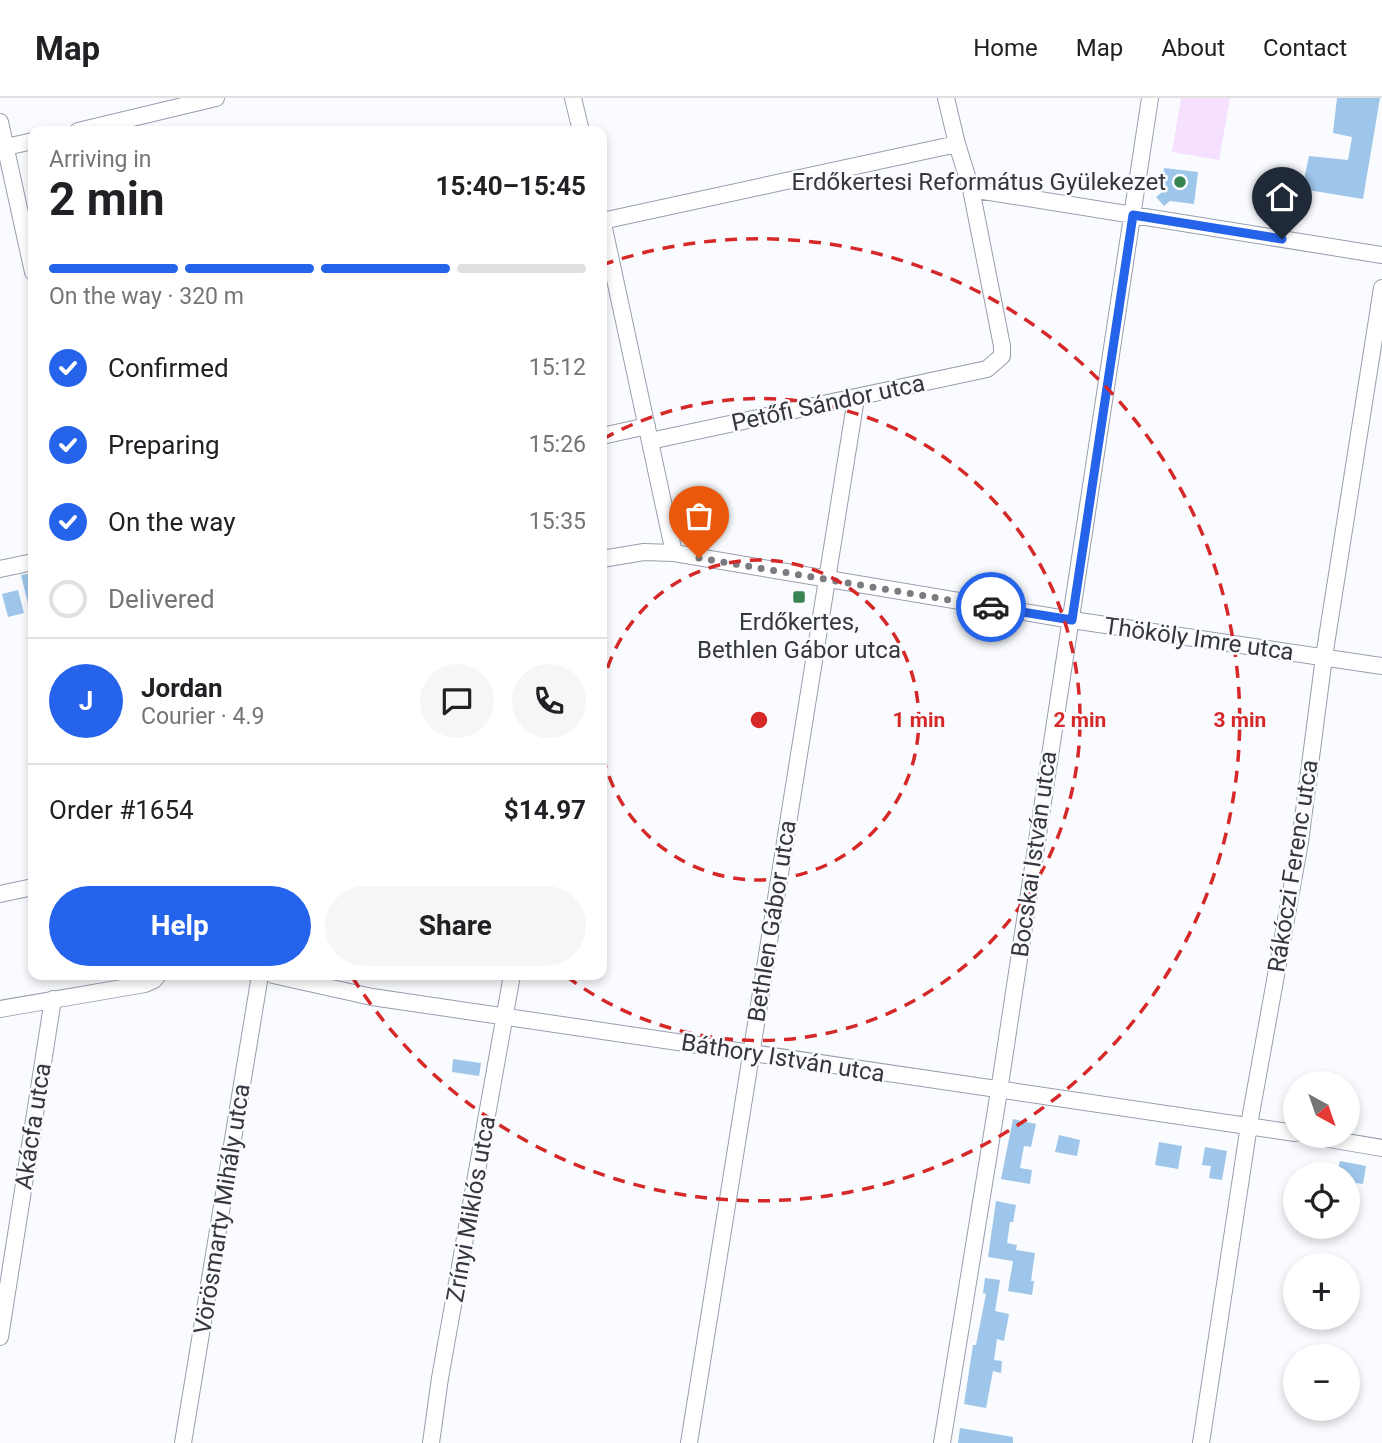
<!DOCTYPE html>
<meta charset="utf-8">
<style>
:root{--surface:#fff;--page:#f6f6f6;--text:#202124;--muted:#757577;--line:#e0e0e0;--accent:#2563eb}
body{margin:0;font-family:Roboto,sans-serif;background:var(--page);color:var(--text);height:100vh;display:flex;flex-direction:column;font-size:26px;white-space:nowrap}
*{box-sizing:border-box;margin:0}
p{font-size:23px;color:var(--muted)}
.icon{flex:none;width:38px;height:38px;fill:none;stroke:currentColor;stroke-width:2;stroke-linecap:round;stroke-linejoin:round}
.map{position:relative;flex:1;overflow:hidden}
.side{position:absolute;left:28px;top:28px;width:579px;height:854px;display:flex;flex-direction:column;background:var(--surface);border-radius:14px;box-shadow:0 4px 10px #0003}
.side>*{flex:none}
.needle{width:46px;rotate:140deg}
.buttons{position:absolute;left:1283px;top:973px;display:grid;gap:14px}
.buttons a{display:grid;place-items:center;width:77px;height:77px;border-radius:50%;background:var(--surface);box-shadow:0 4px 10px #0003;font-size:35px}
.pin{position:absolute;display:grid;place-items:center;width:60px;height:60px;color:#fff;margin:-72px -30px;border-radius:50% 50% 50% 0;rotate:-45deg;box-shadow:0 0 7px #0007}
.pin .icon{rotate:45deg}
.courier{position:absolute;display:grid;place-items:center;width:70px;height:70px;margin:-35px;border:5px solid #2563eb;border-radius:50%;background:#fff;color:#222;box-shadow:0 2px 9px #0007}
.head em{font-style:normal;font-weight:700}
.head div{display:flex;flex-direction:column-reverse}
.head{display:flex;align-items:center;justify-content:space-between;height:119px;padding:0 21px}
h1{font-size:46px;font-weight:700;line-height:52px}
.bar{display:grid;grid-template-columns:repeat(4,1fr);gap:10px 7px;align-content:center;height:84px;padding:0 21px}
.bar i{height:9px;border-radius:5px;background:var(--line)}
.bar .selected{background:var(--accent)}
.bar p{grid-column:span 4}
.line{display:flex;align-items:center;gap:18px;padding:0 21px;border-top:2px solid var(--line)}
.line div{flex:1}
.round{display:grid;place-items:center;flex:none;width:74px;height:74px;border-radius:37px;background:var(--page)}
ol{padding:0 21px;list-style:none}
li{display:flex;align-items:center;gap:21px;height:77px}
li p{margin-inline-start:auto}
li .icon{padding:7px;border-radius:50%;background:var(--accent);color:#fff;stroke-width:4}
li:last-child{color:var(--muted)}
li i{width:38px;height:38px;border:4px solid var(--line);border-radius:50%}
.primary-button{display:flex;gap:14px;margin-top:auto;padding:14px 21px}
.primary-button a{flex:1;height:80px;border-radius:42px;background:var(--accent);color:#fff;font-size:28px;font-weight:700;line-height:80px;text-align:center}
.primary-button a+a{background:var(--page);color:var(--text)}
header{display:flex;align-items:center;gap:42px;box-sizing:border-box;height:98px;padding:0 35px;background:var(--surface);border-bottom:2px solid var(--line)}
header strong{font-size:33px}
nav{display:flex;gap:38px;margin-inline-start:auto;font-size:24px}
.map>svg:first-child{display:block}
.green{fill:#f5e0ff}
.building{fill:#9ec6ea}
.lines{fill:none;stroke-linecap:round;stroke-linejoin:round}
.minor-casing{stroke:#989ead;stroke-width:18}
.minor{stroke:#fff;stroke-width:16}
.done{stroke:#7a7c81;stroke-width:7;stroke-dasharray:0 12.6}
.route{stroke:#2563eb;stroke-width:9}
.ring{fill:none;stroke:#d62828;stroke-width:3.5;stroke-dasharray:12 9}
.poi-dot{fill:#378351;stroke:#f9fbfe;stroke-width:2.5}
.labels{text-anchor:middle;stroke-width:5;stroke-linejoin:round;paint-order:stroke}
.poi-label{font-size:24px;fill:#35373d;stroke:#f9fbfe;text-anchor:end}
.street-label{font-size:24px;fill:#35373d;stroke:#f9fbfe}
.centre{fill:#d62828;stroke:#f9fbfe;stroke-width:3.5}
.ring-label{font-size:21px;text-anchor:middle;font-weight:bold;fill:#d62828;stroke:#f9fbfe;stroke-width:5;stroke-linejoin:round;paint-order:stroke}
</style>
<header>
<strong>Map</strong>
<nav><a>Home</a><a>Map</a><a>About</a><a>Contact</a></nav>
</header>
<div class="map">
<svg width="1382" height="1345" viewBox="0 0 1382 1345">
<rect width="100%" height="100%" fill="#f9fbfe"/>
<path class="green" d="M1181,0H1230L1219,62L1172,54Z"/>
<path class="building" d="M1337,0H1380L1363,101L1302,91L1309,58L1348,62L1352,39L1333,35Z
M1164,70L1198,74L1194,106L1170,103L1164,108L1156,99L1162,94Z
M33,475V509L29,510L21,477Z
M18,492L24,515L8,519L2,496Z
M453,961L481,965L479,978L452,974Z
M1013,1021L1036,1026L1031,1049L1024,1048L1020,1070L1032,1072L1030,1086L1001,1081Z
M1059,1037L1080,1042L1077,1058L1055,1054Z
M1159,1044L1182,1048L1178,1071L1155,1067Z
M1205,1049L1227,1053L1222,1082L1209,1080L1211,1068L1202,1067Z
M1340,1063L1366,1068L1363,1086L1348,1084V1076H1337Z
M996,1103L1016,1107L1013,1124H1010L1007,1145L1017,1147L1016,1152L1035,1155L1031,1183H1034L1032,1197L1008,1193L1013,1163L988,1159Z
M985,1180L1000,1182L995,1213L1009,1216L1004,1243L997,1241L994,1262L1002,1263L1001,1275L993,1273L986,1310L964,1306L973,1247H976L986,1196L983,1195Z
M960,1330L1013,1339V1345H958Z"/>
<g class="lines">
<defs>
<path id="minor" d="M573,0L581,33
M0,24L33,174
M78,33L216,0
M6,49L33,43
M971,91L1382,157
M602,121L674,455
M602,123L957,46
M602,338L647,328
M650,343L987,271L1002,258V248L971,91L957,46L946,0
M602,461L644,454L674,455L1072,522L1382,568
M0,471L33,464
M0,796L33,789
M273,877L372,899L1295,1035
M0,911L145,886L154,882L158,877
M1311,1038L1382,1050
M0,1239L53,901
M183,1345L260,877
M431,1345L440,1280L512,877
M689,1345L856,300
M942,1345L999,993L1150,0
M1201,1345L1249,1027L1300,744L1324,559L1382,190"/>
</defs>
<use href="#minor" class="minor-casing"/>
<use href="#minor" class="minor"/>
</g>
<g class="lines">
<path class="done" d="M699,460L991,509"/>
<path class="route" d="M991,509L1072,522L1133,117L1282,141"/>
</g>
<g class="ring">
<path d="M602 590A160 160 0 1 1 602 654"/>
<path d="M603 341A321 321 0 1 1 566 878"/>
<path d="M602 167A481 481 0 1 1 351 877"/>
</g>
<g class="poi-dot">
<circle cx="1180" cy="84" r="7"/>
<rect x="792" y="492" width="14" height="14" rx="3.5"/>
</g>
<g class="labels">
<g class="poi-label">
<text x="1166" y="92">Erdőkertesi Református Gyülekezet</text>
<text x="799" y="532" text-anchor="middle">Erdőkertes,<tspan x="799" dy="28">Bethlen Gábor utca</tspan></text>
</g>
<g class="street-label">
<text transform="translate(828 305) rotate(-12)" y="8">Petőfi Sándor utca</text>
<text transform="translate(1199 541) rotate(8)" y="8">Thököly Imre utca</text>
<text transform="translate(1034 756) rotate(-82)" y="8">Bocskai István utca</text>
<text transform="translate(1293 768) rotate(-81)" y="8">Rákóczi Ferenc utca</text>
<text transform="translate(772 823) rotate(-81)" y="8">Bethlen Gábor utca</text>
<text transform="translate(783 960) rotate(9)" y="8">Báthory István utca</text>
<text transform="translate(33 1028) rotate(-81)" y="8">Akácfa utca</text>
<text transform="translate(222 1111) rotate(-81)" y="8">Vörösmarty Mihály utca</text>
<text transform="translate(471 1111) rotate(-80)" y="8">Zrínyi Miklós utca</text>
</g>
</g>
<circle cx="759" cy="622" r="10" class="centre"/>
<g class="ring-label">
<text x="919" y="629">1 min</text>
<text x="1080" y="629">2 min</text>
<text x="1240" y="629">3 min</text>
</g>
</svg>
<div class="buttons">
<a><svg class="needle" viewBox="-14 -14 28 28"><path d="M0-13l5 13h-10z" fill="#e53935"/><path d="M0 13l5-13h-10z" fill="#757577"/></svg></a>
<a><svg class="icon" aria-label="locate" viewBox="0 0 24 24"><circle cx="12" cy="12" r="6"/><path d="M12 2v4M12 18v4M2 12h4M18 12h4"/></svg></a>
<a>+</a>
<a>−</a>
</div>
<div class="pin" style="left:699px;top:460px;background:#ea580c"><svg class="icon" aria-label="bag" viewBox="0 0 24 24"><path d="M5 8h14l-1 12H6zM9 8a3 3 0 0 1 6 0"/></svg></div>
<div class="pin" style="left:1282px;top:141px;background:#1f2937"><svg class="icon" aria-label="home" viewBox="0 0 24 24"><path d="M3 11l9-7 9 7M6 9v11h12V9"/></svg></div>
<div class="courier" style="left:991px;top:509px"><svg class="icon" aria-label="car" viewBox="0 0 24 24"><path d="M5 17H2v-5l4-1 3-4h7l3 4 3 1v5h-3M9 17h6M6 11h13"/><circle cx="7" cy="17" r="2"/><circle cx="17" cy="17" r="2"/></svg></div>
<section class="side">
<div class="head"><div><h1>2 min</h1><p>Arriving in</p></div><em>15:40–15:45</em></div>
<div class="bar"><i class="selected"></i><i class="selected"></i><i class="selected"></i><i></i><p>On the way · 320 m</p></div>
<ol>
<li><svg class="icon" aria-label="check" viewBox="0 0 24 24"><path d="M5 12l5 5 9-10"/></svg>Confirmed<p>15:12</p></li>
<li><svg class="icon" aria-label="check" viewBox="0 0 24 24"><path d="M5 12l5 5 9-10"/></svg>Preparing<p>15:26</p></li>
<li><svg class="icon" aria-label="check" viewBox="0 0 24 24"><path d="M5 12l5 5 9-10"/></svg>On the way<p>15:35</p></li>
<li><i></i>Delivered</li>
</ol>
<div class="line" style="height:126px"><b class="round" style="background:var(--accent);color:#fff">J</b><div><b>Jordan</b><p>Courier · 4.9</p></div><a class="round"><svg class="icon" aria-label="chat" viewBox="0 0 24 24"><path d="M4 5h16v11H9l-5 4z"/></svg></a><a class="round"><svg class="icon" aria-label="phone" viewBox="0 0 24 24"><path d="M5 4h4l2 5-3 2q2 4 5 5l2-3 5 2v4C11 20 4 13 5 4z"/></svg></a></div>
<div class="line" style="height:91px"><div>Order #1654</div><b>$14.97</b></div>
<div class="primary-button"><a>Help</a><a>Share</a></div>
</section>
</div>
